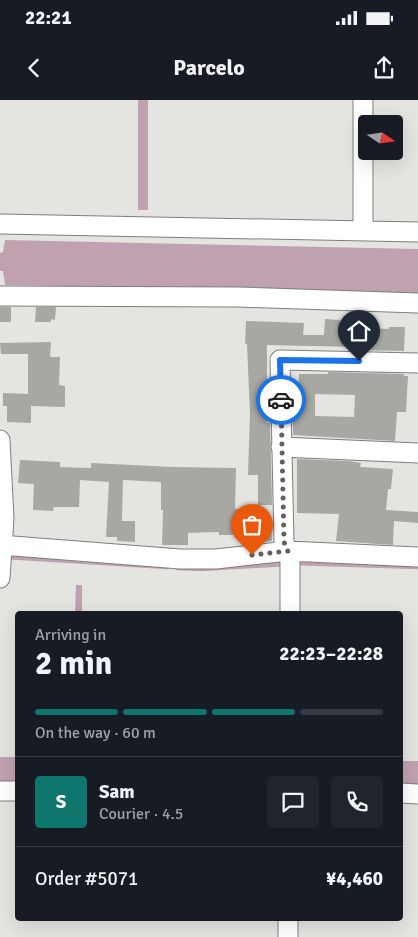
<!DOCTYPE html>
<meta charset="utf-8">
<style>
:root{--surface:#171b24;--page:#20242c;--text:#f1f3f6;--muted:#9ea1a6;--line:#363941;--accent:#0f766e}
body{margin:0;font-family:Signika,sans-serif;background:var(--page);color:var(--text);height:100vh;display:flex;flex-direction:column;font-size:19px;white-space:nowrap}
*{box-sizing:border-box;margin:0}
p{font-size:16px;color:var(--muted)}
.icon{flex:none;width:28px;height:28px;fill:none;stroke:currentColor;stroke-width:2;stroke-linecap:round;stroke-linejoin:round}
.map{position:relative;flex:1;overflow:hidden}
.drawer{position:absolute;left:15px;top:511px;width:388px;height:310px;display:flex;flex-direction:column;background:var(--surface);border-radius:5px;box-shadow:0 5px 20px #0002}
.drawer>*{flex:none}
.needle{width:32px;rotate:103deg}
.buttons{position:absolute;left:358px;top:15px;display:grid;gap:10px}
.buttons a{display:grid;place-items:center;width:45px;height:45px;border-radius:5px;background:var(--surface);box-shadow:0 5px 20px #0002;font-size:25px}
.pin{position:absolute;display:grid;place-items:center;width:42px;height:42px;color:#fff;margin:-51px -21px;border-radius:50% 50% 50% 0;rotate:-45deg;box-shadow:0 0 5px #0007}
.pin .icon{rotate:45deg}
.courier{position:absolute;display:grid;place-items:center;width:50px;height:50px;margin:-25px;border:4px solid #1a73e8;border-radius:50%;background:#fff;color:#222;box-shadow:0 1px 6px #0007}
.headline em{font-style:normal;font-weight:800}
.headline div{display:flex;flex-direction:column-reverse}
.headline{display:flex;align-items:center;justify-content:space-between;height:85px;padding:0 20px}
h1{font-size:32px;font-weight:800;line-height:38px}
.bar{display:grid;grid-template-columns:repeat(4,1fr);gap:8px 5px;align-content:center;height:60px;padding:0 20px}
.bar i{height:6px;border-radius:4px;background:var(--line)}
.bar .current{background:var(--accent)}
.bar p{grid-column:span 4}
.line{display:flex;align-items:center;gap:12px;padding:0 20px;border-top:1px solid var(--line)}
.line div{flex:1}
.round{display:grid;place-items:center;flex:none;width:52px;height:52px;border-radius:5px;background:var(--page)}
.status{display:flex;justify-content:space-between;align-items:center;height:35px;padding:0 25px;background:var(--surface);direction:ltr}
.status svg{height:14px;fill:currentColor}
header{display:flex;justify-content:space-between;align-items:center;height:65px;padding:0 20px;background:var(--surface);font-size:22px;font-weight:800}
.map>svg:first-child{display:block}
.water{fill:#c0a1af}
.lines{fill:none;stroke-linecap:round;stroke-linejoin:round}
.stream{stroke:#c0a1af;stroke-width:4.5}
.building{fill:#a7a8a4;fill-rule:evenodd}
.minor-casing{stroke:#7e7f7b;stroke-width:21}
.minor{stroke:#fff;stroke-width:19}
.done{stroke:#61625f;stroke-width:5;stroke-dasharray:0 9}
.route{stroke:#1a73e8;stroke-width:6}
</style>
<div class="status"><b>22:21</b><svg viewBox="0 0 49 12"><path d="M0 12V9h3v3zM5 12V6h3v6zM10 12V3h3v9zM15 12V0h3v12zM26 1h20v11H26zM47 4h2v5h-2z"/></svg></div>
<header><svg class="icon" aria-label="back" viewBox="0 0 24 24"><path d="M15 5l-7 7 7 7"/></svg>Parcelo<svg class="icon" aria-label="share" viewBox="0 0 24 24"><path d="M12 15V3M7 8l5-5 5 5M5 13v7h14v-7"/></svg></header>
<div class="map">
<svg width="418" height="837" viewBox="0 0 418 837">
<rect width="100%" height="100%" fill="#e4e5e1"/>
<path class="water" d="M138,0H148V110H138Z
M5,140L418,149V193L5,185L3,171H0V153L3,152Z
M76,485H82V514H75Z
M0,657H17V681H0Z
M400,661H418V684H400Z"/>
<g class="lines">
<path class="stream" d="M5,457L167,467
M294,463L418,467
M177,468L200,469L287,464"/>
</g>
<path class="building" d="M0,207H11V222H0Z
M36,207H56L55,220L51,219V222H35Z
M325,219L340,220V227L389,229V227H405L404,251L357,250V247L267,245V323H270L272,405H258V375H248L250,314L247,244H245L246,221L304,223L303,235H324Z
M51,242L50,257H60L59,285L65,286V307L31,306V323L7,322V306H3V293L28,294V254H1L0,243Z
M328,272L404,274V276H408L406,312H397L395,341L293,335V306H298L299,274H328ZM315,294L355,295L354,317L315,316Z
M297,359L348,361L361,363L360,367L393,369L391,389H388L386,410L418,412V423L394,421L393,445L336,441L339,414L297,413Z
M20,360L60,362V367L91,368V363L173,367L236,368L235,409H266L267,427H271L272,441L248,444L247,435H219V432L188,433V445H162L163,410H161V382L123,380L122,421H135V442L117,441V437H106L109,382L80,380L79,407H54L53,411L33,410L34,384L18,383Z"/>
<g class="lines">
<defs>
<path id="minor" d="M0,124L418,132
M363,131V0
M0,196L237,197L418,203
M0,340L4,418L0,478
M281,347L418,353
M0,445L180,459H216L288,451L418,457
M290,514V458L284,442L280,260L418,263
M0,691H18
M400,693L418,694
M288,837V819"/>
</defs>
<use href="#minor" class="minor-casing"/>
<use href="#minor" class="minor"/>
</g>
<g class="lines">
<path class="done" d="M252,455L288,451L284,442L281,300"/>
<path class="route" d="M281,300L280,260L359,261"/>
</g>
</svg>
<div class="buttons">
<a><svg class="needle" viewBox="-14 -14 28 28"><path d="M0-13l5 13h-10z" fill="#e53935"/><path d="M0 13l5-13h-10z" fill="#9ea1a6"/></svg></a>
</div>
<div class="pin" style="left:252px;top:455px;background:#ea580c"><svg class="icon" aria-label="bag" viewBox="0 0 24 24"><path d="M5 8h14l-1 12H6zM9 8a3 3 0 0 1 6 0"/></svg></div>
<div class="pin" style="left:359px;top:261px;background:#1f2937"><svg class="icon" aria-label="home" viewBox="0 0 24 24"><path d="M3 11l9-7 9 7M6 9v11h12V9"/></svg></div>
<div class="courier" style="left:281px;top:300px"><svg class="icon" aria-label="car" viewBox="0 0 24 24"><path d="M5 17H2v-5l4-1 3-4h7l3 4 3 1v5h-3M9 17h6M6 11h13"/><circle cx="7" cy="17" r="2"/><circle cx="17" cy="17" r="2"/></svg></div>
<section class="drawer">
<div class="headline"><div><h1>2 min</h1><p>Arriving in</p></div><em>22:23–22:28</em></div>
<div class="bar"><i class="current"></i><i class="current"></i><i class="current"></i><i></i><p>On the way · 60 m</p></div>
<div class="line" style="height:90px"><b class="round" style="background:var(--accent);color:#fff">S</b><div><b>Sam</b><p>Courier · 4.5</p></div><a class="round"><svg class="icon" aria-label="chat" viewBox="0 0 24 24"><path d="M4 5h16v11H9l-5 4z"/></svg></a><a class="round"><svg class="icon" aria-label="phone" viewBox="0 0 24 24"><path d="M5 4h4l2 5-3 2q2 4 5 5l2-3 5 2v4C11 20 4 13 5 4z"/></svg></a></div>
<div class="line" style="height:65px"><div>Order #5071</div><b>¥4,460</b></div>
</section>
</div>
